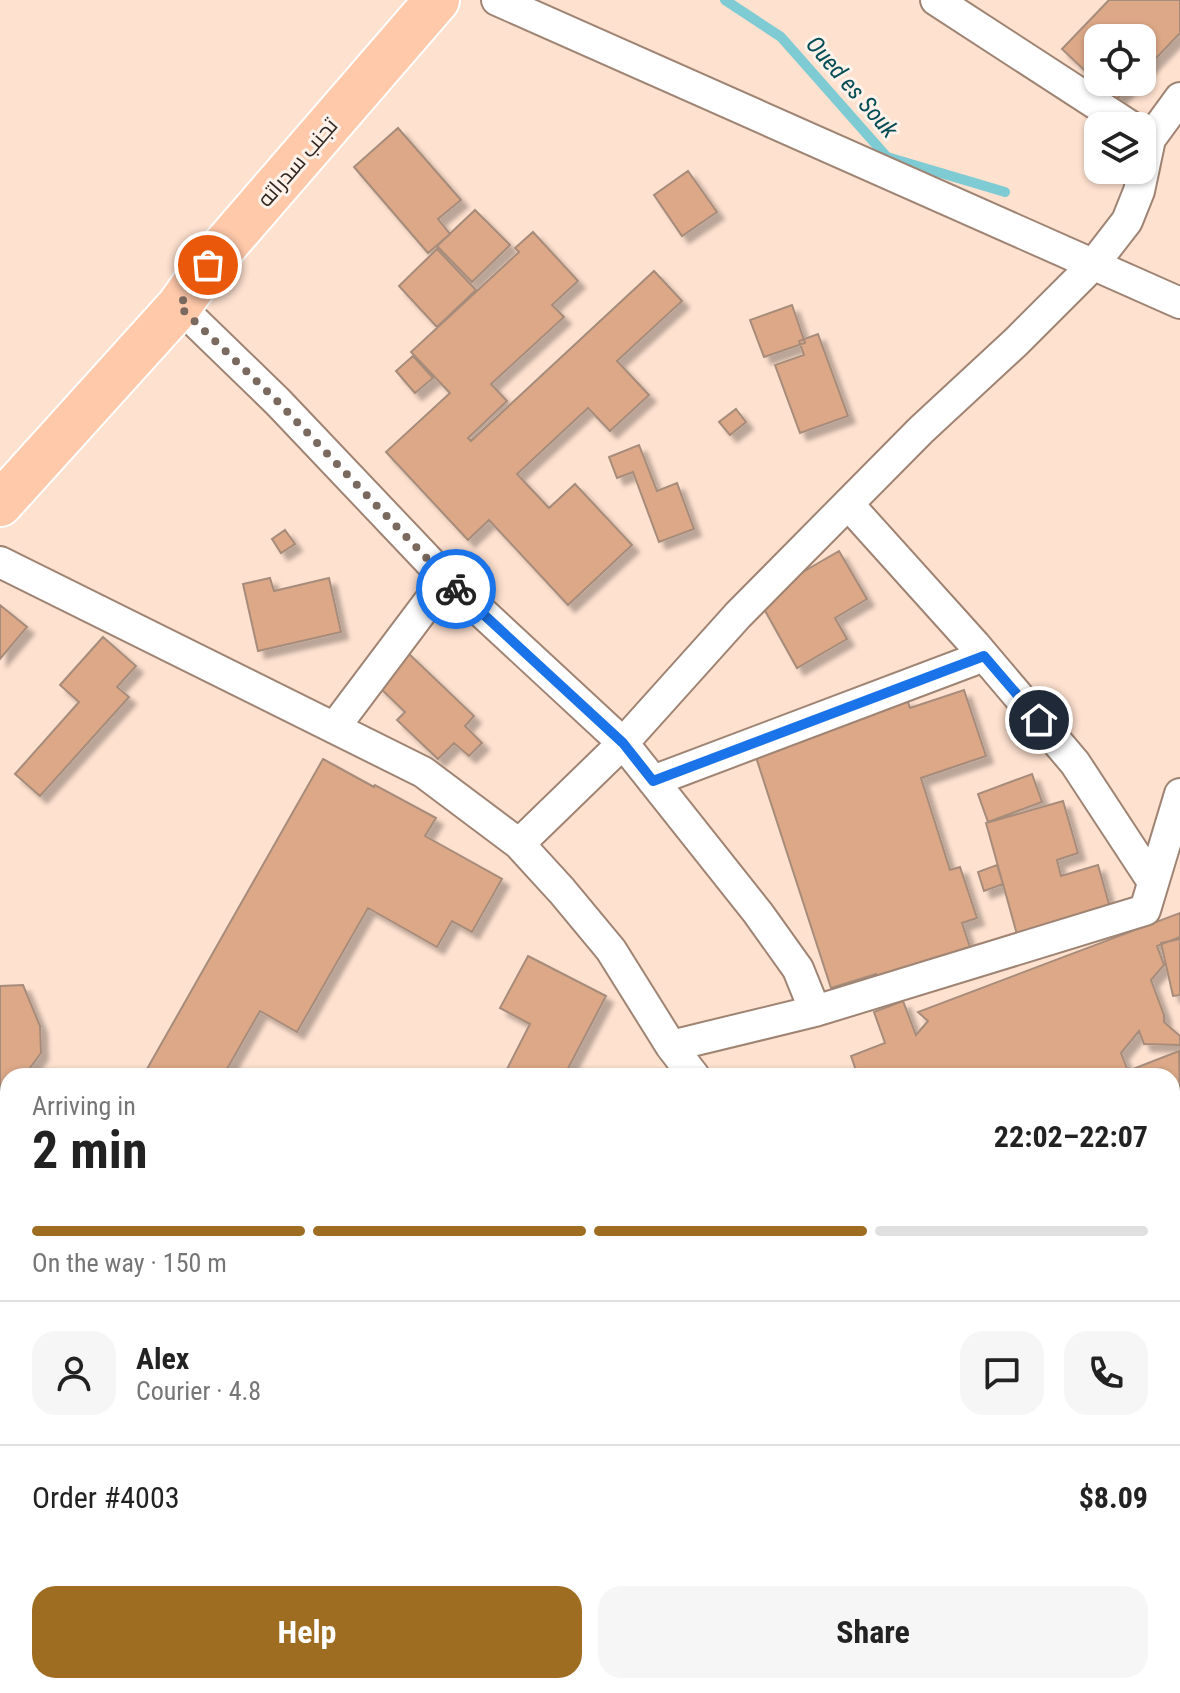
<!DOCTYPE html>
<meta charset="utf-8">
<style>
:root{--surface:#fff;--page:#f6f6f6;--text:#222;--muted:#767676;--line:#e0e0e0;--accent:#9e6d21}
body{margin:0;font-family:"Roboto Condensed",Cairo,sans-serif;background:var(--page);color:var(--text);height:100vh;display:flex;flex-direction:column;font-size:30px;white-space:nowrap}
*{box-sizing:border-box;margin:0}
p{font-size:26px;color:var(--muted)}
.icon{flex:none;width:44px;height:44px;fill:none;stroke:currentColor;stroke-width:2;stroke-linecap:round;stroke-linejoin:round}
.map{position:relative;flex:1;overflow:hidden}
.details{position:absolute;left:0px;top:1068px;width:1180px;height:626px;display:flex;flex-direction:column;background:var(--surface);border-radius:24px 24px 0 0;box-shadow:0 2px 6px #0004}
.details>*{flex:none}
.tools{position:absolute;left:1084px;top:24px;display:grid;gap:16px}
.tools a{display:grid;place-items:center;width:72px;height:72px;border-radius:16px;background:var(--surface);box-shadow:0 2px 6px #0004;font-size:40px}
.pin{position:absolute;display:grid;place-items:center;width:68px;height:68px;color:#fff;margin:-34px;border:4px solid #fff;border-radius:50%;box-shadow:0 2px 8px #0007}
.courier{position:absolute;display:grid;place-items:center;width:80px;height:80px;margin:-40px;border:6px solid #1a73e8;border-radius:50%;background:#fff;color:#222;box-shadow:0 2px 10px #0007}
.headline em{font-style:normal;font-weight:700}
.headline div{display:flex;flex-direction:column-reverse}
.headline{display:flex;align-items:center;justify-content:space-between;height:136px;padding:0 32px}
h1{font-size:52px;font-weight:700;line-height:60px}
.bar{display:grid;grid-template-columns:repeat(4,1fr);gap:12px 8px;align-content:center;height:96px;padding:0 32px}
.bar i{height:10px;border-radius:6px;background:var(--line)}
.bar .on{background:var(--accent)}
.bar p{grid-column:span 4}
.line{display:flex;align-items:center;gap:20px;padding:0 32px;border-top:2px solid var(--line)}
.line div{flex:1}
.round{display:grid;place-items:center;flex:none;width:84px;height:84px;border-radius:24px;background:var(--page)}
.primary-button{display:flex;gap:16px;margin-top:auto;padding:16px 32px}
.primary-button a{flex:1;height:92px;border-radius:24px;background:var(--accent);color:#fff;font-size:32px;font-weight:700;line-height:92px;text-align:center}
.primary-button a+a{background:var(--page);color:var(--text)}
.map>svg:first-child{display:block}
.built{fill:#f7d4be}
.lines{fill:none;stroke-linecap:round;stroke-linejoin:round}
.stream{stroke:#7fcbd3;stroke-width:10}
.building{fill:#dca887;stroke:#a78c7b;stroke-width:2;filter:url(#shadow)}
.street-casing{stroke:#9f8474;stroke-width:34}
.highway-casing{stroke:#fff;stroke-width:48}
.street{stroke:#fff;stroke-width:30}
.highway{stroke:#ffc9aa;stroke-width:44}
.done{stroke:#7a695e;stroke-width:8;stroke-dasharray:0 14.4}
.route{stroke:#1a73e8;stroke-width:10}
.labels{text-anchor:middle;stroke-width:6;stroke-linejoin:round;paint-order:stroke}
.street-label{font-size:22px;fill:#332821;stroke:#fef2eb}
.water-label{font-size:24px;font-style:italic;fill:#044c53;stroke:#fef2eb}
</style>
<div class="map">
<svg width="1180" height="1693" viewBox="0 0 1180 1693">
<defs>
<filter id="shadow"><feDropShadow dx="7" dy="7" stdDeviation="2" flood-color="#0004"/></filter>
</defs>
<rect width="100%" height="100%" fill="#fee1cf"/>
<path class="built" d="M1180,1223V1679L1172,1675V1248Z"/>
<g class="lines">
<path class="stream" d="M725,0L781,37L887,157L1005,192"/>
</g>
<path class="building" d="M1109,0H1180V33L1142,73V38H1098V82H1133L1116,100L1062,49Z
M398,128L461,200L438,219L450,234L428,253L354,167Z
M688,171L717,212L682,236L654,195Z
M475,210L510,245L472,282L437,246Z
M533,232L578,281L552,305L564,317L491,384L507,401L468,438L471,441L654,271L682,301L617,361L649,395L610,431L588,408L517,474L549,508L575,484L632,545L568,605L489,520L468,540L386,452L450,393L411,352L519,252L515,248Z
M437,249L476,290L437,327L399,286Z
M792,305L805,343L764,357L750,320Z
M818,334L848,416L800,433L775,365L804,355L799,341Z
M413,356L433,378L415,393L396,371Z
M736,409L746,422L730,435L719,422Z
M639,445L657,491L677,483L694,529L659,542L633,472L617,478L609,457Z
M285,530L295,544L281,553L272,539Z
M839,551L867,599L835,618L847,639L797,668L758,598Z
M270,578L274,591L329,578L341,632L258,651L243,584Z
M0,605L27,627L0,659Z
M103,637L136,666L117,687L129,697L40,796L15,774L79,702L60,685Z
M408,653L474,716L465,726L482,743L469,756L454,743L438,759L397,720L405,712L377,685Z
M964,690L986,756L921,778L950,870L960,867L977,918L962,923L970,947L877,977L876,974L831,988L753,748L907,699L910,708Z
M323,759L374,787L375,785L436,818L425,836L502,879L472,932L452,921L437,947L368,908L297,1032L260,1011L223,1076H143Z
M1032,774L1042,802L988,822L978,794Z
M1063,801L1078,853L1057,860L1061,876L1098,865L1111,911L1018,938L986,823Z
M997,865L1003,884L984,891L978,872Z
M1180,913V937L1157,946L1164,965L1151,980L1164,1015V1022L1180,1036V1045L1144,1044L1139,1031L1121,1053L1128,1071L1179,1051L1180,1102L1172,1111V1076H858L851,1056L885,1043L874,1012L903,1001L916,1035L928,1021L918,1012Z
M1180,939V995L1173,996L1161,943Z
M528,956L606,996L564,1076H516L506,1071L530,1024L500,1008Z
M23,985L40,1026L41,1053L24,1076H8V1099L0,1110V986Z
M1172,1214L1180,1216V1328L1172,1326Z
M8,1334V1476L6,1479L8,1480V1548L0,1543V1346Z
M1172,1348L1180,1350V1361L1172,1386Z
M465,1686H581L577,1693H478Z
M798,1686H891L889,1689L896,1693H801L796,1690Z"/>
<g class="lines">
<defs>
<path id="street" d="M497,0L1180,303
M936,0L1130,126
M1142,134L1150,139L1180,98
M179,306L278,402L446,579L623,743L758,913L798,969L815,1011
M848,504L975,645L1075,763L1153,882
M0,562L423,772L519,844L562,891L611,950L671,1046L694,1076
M334,728L446,579
M653,781L984,656
M519,844L623,743L738,615L921,430L1016,342L1093,265L1127,221L1139,191L1150,139
M671,1046L815,1011L1145,910L1180,794
M0,1593L8,1596
M392,1686L419,1693
M766,1686L778,1693
M1113,1686L1128,1693
M444,1693L448,1686
M630,1693L633,1686
M976,1693L980,1686"/>
<path id="highway" d="M0,504L179,306L208,265L437,0"/>
</defs>
<use href="#street" class="street-casing"/>
<use href="#highway" class="highway-casing"/>
<use href="#street" class="street"/>
<use href="#highway" class="highway"/>
</g>
<g class="lines">
<path class="done" d="M208,265L179,306L278,402L456,589"/>
<path class="route" d="M456,589L623,743L653,781L984,656L1039,720"/>
</g>
<g class="labels">
<g class="street-label">
<text transform="translate(297 162) rotate(-49)" y="8">تجنب سدراته</text>
</g>
<g class="water-label">
<text transform="translate(852 87) rotate(49)" y="8">Oued es Souk</text>
</g>
</g>
</svg>
<div class="tools">
<a><svg class="icon" aria-label="locate" viewBox="0 0 24 24"><circle cx="12" cy="12" r="6"/><path d="M12 2v4M12 18v4M2 12h4M18 12h4"/></svg></a>
<a><svg class="icon" aria-label="layers" viewBox="0 0 24 24"><path d="M12 4l9 5-9 5-9-5zM3 14l9 5 9-5"/></svg></a>
</div>
<div class="pin" style="left:208px;top:265px;background:#ea580c"><svg class="icon" aria-label="bag" viewBox="0 0 24 24"><path d="M5 8h14l-1 12H6zM9 8a3 3 0 0 1 6 0"/></svg></div>
<div class="pin" style="left:1039px;top:720px;background:#1f2937"><svg class="icon" aria-label="home" viewBox="0 0 24 24"><path d="M3 11l9-7 9 7M6 9v11h12V9"/></svg></div>
<div class="courier" style="left:456px;top:589px"><svg class="icon" aria-label="bike" viewBox="0 0 24 24"><circle cx="6" cy="16" r="4"/><circle cx="18" cy="16" r="4"/><path d="M6 16l4-8h5l3 8M10 8l3 8H6M13 5h3"/></svg></div>
<section class="details">
<div class="headline"><div><h1>2 min</h1><p>Arriving in</p></div><em>22:02–22:07</em></div>
<div class="bar"><i class="on"></i><i class="on"></i><i class="on"></i><i></i><p>On the way · 150 m</p></div>
<div class="line" style="height:144px"><a class="round"><svg class="icon" aria-label="person" viewBox="0 0 24 24"><circle cx="12" cy="8" r="4"/><path d="M4 21q1-7 8-7t8 7"/></svg></a><div><b>Alex</b><p>Courier · 4.8</p></div><a class="round"><svg class="icon" aria-label="chat" viewBox="0 0 24 24"><path d="M4 5h16v11H9l-5 4z"/></svg></a><a class="round"><svg class="icon" aria-label="phone" viewBox="0 0 24 24"><path d="M5 4h4l2 5-3 2q2 4 5 5l2-3 5 2v4C11 20 4 13 5 4z"/></svg></a></div>
<div class="line" style="height:104px"><div>Order #4003</div><b>$8.09</b></div>
<div class="primary-button"><a>Help</a><a>Share</a></div>
</section>
</div>
